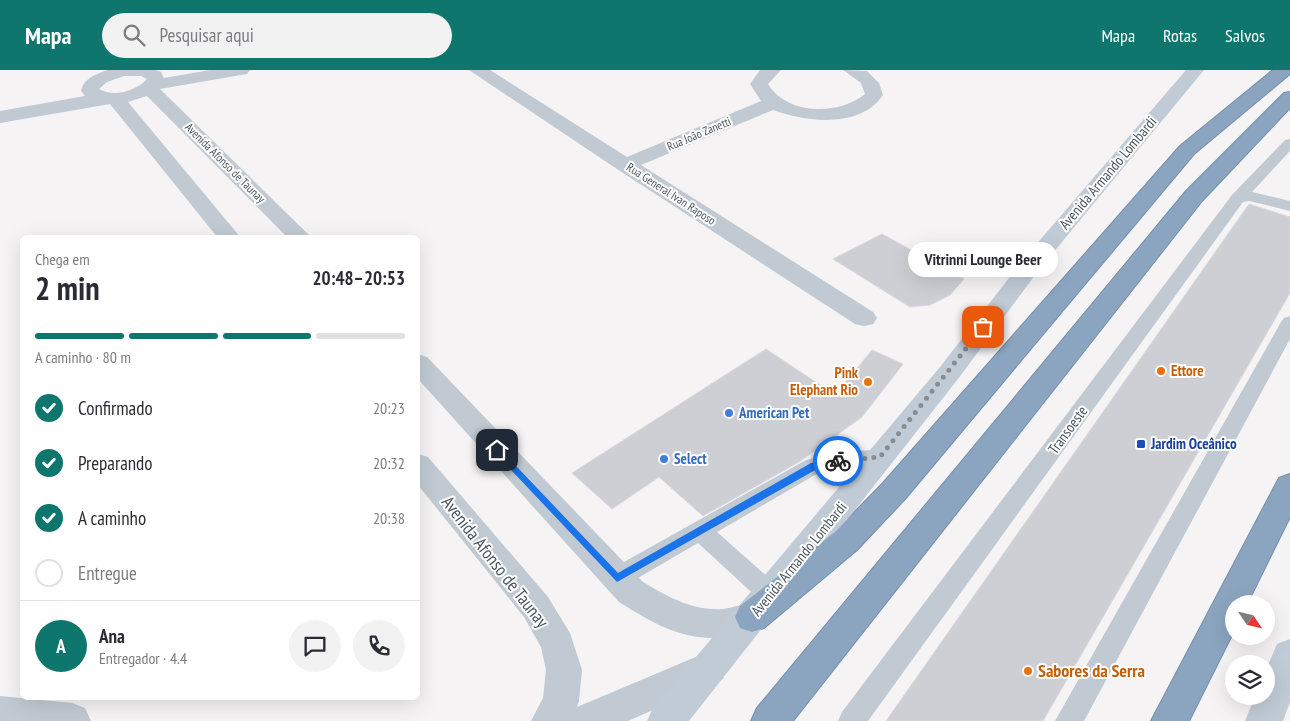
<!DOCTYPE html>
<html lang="pt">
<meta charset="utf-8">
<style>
:root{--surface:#fff;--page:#f2f2f3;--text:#2b2b33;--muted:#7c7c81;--line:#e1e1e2;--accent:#0f766e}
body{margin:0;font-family:"PT Sans Narrow",sans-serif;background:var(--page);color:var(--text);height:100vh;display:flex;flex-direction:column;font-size:19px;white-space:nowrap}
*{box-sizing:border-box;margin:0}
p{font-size:16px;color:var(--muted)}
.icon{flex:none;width:28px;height:28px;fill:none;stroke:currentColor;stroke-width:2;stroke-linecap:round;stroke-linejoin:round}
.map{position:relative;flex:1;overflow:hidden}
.side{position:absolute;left:20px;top:165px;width:400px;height:465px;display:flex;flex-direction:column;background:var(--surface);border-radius:8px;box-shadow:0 5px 20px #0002}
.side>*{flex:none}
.needle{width:32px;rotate:125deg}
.buttons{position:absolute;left:1225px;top:525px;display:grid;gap:10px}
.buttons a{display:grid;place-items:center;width:50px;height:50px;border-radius:50%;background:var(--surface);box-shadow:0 5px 20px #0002;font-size:25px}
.pin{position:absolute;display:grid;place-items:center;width:42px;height:42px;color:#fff;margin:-21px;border-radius:10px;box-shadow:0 2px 8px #0006}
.courier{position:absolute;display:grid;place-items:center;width:50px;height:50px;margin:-25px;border:4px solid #1a73e8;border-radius:50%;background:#fff;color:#222;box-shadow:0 1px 6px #0007}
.bubble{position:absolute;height:35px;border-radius:18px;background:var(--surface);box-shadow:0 5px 20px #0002;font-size:16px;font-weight:700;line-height:35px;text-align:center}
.summary em{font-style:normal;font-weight:700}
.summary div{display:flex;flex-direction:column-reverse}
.summary{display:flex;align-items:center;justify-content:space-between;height:85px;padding:0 15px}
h1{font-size:32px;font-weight:700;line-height:38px}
.bar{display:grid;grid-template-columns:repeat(4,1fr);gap:8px 5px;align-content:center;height:60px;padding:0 15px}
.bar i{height:6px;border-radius:4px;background:var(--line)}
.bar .on{background:var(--accent)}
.bar p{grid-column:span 4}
.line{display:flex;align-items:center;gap:12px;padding:0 15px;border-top:1px solid var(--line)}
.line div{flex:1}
.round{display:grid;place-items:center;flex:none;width:52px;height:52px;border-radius:26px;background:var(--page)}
ol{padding:0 15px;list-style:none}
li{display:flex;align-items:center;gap:15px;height:55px}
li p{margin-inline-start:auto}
li .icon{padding:5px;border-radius:50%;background:var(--accent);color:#fff;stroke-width:4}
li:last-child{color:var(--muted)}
li i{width:28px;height:28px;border:2px solid var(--line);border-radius:50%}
header{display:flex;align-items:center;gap:30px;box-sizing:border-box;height:70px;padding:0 25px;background:var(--accent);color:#fff}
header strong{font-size:24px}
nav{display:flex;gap:28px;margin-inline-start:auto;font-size:18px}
.search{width:350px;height:45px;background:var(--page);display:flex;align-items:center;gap:12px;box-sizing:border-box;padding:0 18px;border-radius:28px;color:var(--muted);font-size:19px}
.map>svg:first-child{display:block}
.building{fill:#cdcfd5;stroke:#d7d9de}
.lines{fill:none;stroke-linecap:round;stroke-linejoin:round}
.highway-casing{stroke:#7690ad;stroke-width:2}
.lane{fill:#c1cad2;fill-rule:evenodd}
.street{fill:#c1cad2;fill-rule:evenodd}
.secondary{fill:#c1cbd6;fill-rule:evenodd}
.highway{fill:#8ba5c1;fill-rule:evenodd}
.route{fill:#1a73e8}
.done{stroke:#868d94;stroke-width:5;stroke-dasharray:0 9}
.food-dot{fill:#e8710a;stroke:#fff;stroke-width:2}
.shop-dot{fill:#3f7fe0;stroke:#fff;stroke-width:2}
.transit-dot{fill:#1a4fb4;stroke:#fff;stroke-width:2}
.labels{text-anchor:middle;stroke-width:4;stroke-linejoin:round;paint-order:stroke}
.far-street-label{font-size:12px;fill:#4a5661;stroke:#fff}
.street-label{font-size:15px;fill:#4a5661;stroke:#fff}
.food-label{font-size:15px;font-weight:bold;fill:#c56008;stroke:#fff;text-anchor:start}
.shop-label{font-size:15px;font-weight:bold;fill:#366cbe;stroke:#fff;text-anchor:start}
.transit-label{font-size:15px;font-weight:bold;fill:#164399;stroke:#fff;text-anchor:start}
.near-street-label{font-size:18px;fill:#4a5661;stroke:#fff}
.near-food-label{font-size:18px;font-weight:bold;fill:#c56008;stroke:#fff;text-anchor:start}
</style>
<header>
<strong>Mapa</strong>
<div class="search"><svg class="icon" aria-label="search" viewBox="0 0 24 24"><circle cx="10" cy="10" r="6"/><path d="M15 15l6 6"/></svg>Pesquisar aqui</div>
<nav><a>Mapa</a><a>Rotas</a><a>Salvos</a></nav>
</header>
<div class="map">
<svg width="1290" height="651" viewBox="0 0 1290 651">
<rect width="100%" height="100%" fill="#f5f3f3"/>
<path class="building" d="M1249,134L1290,147V223L1043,651H886Z
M882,164L964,209L950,225L930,235L910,237L833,189Z
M766,279L835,325L872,280L903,294L862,347L799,392L703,446L659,407L612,439L572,403Z"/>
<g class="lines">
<defs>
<path id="highway" d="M1273,0H1290V4L1194,84L905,429L857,480L764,558L752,562L740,558L735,547L740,536L835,462L883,413L1180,76Z
M1290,22V38L1202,131L793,651H751L757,638L1186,121L1284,23Z
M1290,404V447L1247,534H1234V561L1189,651H1151L1279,408Z"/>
</defs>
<use href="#highway" class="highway-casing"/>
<path class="lane" d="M1290,69V81L1252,122L1290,131V141L1249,131L1243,132L868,651H838L842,642L1232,125L1285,70Z
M1290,246V269L1084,651H1055L1281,252L1284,248Z
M880,379L888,381L891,387L888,393L820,402L717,462L779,517L782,524L779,531L770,534L761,531L698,473L626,515L617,518L608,515L605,508L608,501L806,390L830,384Z"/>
<path class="street" d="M108,0H156L161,2L164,8L210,0H250L247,4L241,5L160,19L312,168H288L147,26L128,32L241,168H218L110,34L0,53V41L85,26L81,21C84,8 96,4 108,0ZM124,6H141L147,9C136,21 114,28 99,19L107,12Z
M469,0H490L627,87L761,31L750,14L760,0H781L768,14C787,45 838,46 865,24L861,13L843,0L867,1L879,13L883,25C860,59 806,52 773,40L641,95L873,242L877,248L873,254L864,256L855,254L617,99Z
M418,284L427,287L643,512C668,527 693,541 723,539C740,537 747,530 764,536L769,547L764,558C704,579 671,565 619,532L418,309Z
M418,384L428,387L548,527L570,563L582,600L579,631L577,637L710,581L723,585L728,597L723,609L628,651H531L543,628L546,600L541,577L524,547L418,415Z
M0,626L72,633L85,638L91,651H0Z"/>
<path class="secondary" d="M1186,0H1204L1038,201L958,309L689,651H647L653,638L940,297L1022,191Z
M1290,569V632L1283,651H1245L1255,626H1266V600L1277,574Z"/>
<use href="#highway" class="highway"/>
</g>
<path class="route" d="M497,376L618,503L811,393L838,388L842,391L838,394L817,399L617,512L494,382V377Z"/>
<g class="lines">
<path class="done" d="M838,391L880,387L983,257"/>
</g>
<g class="food-dot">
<circle cx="1161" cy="301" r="5"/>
<circle cx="868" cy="312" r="5"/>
<circle cx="1028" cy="601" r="5"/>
</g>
<g class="shop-dot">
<circle cx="729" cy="343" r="5"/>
<circle cx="664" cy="389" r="5"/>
</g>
<rect class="transit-dot" x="1136" y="369" width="10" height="10" rx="2.5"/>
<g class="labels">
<g class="far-street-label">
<text transform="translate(699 64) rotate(-23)" y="4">Rua João Zanetti</text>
<text transform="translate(225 93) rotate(45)" y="4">Avenida Afonso de Taunay</text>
<text transform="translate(671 124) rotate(33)" y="4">Rua General Ivan Raposo</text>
</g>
<g class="street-label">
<text transform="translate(1108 103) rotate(-50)" y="5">Avenida Armando Lombardi</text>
<text transform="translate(1068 360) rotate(-54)" y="5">Transoeste</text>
<text transform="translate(799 489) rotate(-51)" y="5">Avenida Armando Lombardi</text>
</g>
<g class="food-label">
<text x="1171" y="306">Ettore</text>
<text x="858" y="308" text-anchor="end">Pink<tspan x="858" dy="17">Elephant Rio</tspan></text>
</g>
<g class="shop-label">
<text x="739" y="348">American Pet</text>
<text x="674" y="394">Select</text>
</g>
<g class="transit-label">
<text x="1151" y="379">Jardim Oceânico</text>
</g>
<g class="near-street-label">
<text transform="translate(495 492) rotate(52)" y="6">Avenida Afonso de Taunay</text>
</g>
<g class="near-food-label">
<text x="1038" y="607">Sabores da Serra</text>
</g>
</g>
</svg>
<div class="buttons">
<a><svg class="needle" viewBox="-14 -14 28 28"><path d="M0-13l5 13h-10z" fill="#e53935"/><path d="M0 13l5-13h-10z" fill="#7c7c81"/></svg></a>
<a><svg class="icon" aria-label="layers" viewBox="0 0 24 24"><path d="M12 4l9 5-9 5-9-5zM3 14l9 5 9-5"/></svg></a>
</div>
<div class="pin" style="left:983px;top:257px;background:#ea580c"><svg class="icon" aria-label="bag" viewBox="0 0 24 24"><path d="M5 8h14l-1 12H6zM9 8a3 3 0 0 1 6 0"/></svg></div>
<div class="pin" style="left:497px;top:380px;background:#1f2937"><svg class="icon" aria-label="home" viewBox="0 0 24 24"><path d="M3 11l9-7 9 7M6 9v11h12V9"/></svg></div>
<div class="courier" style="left:838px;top:391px"><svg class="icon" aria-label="bike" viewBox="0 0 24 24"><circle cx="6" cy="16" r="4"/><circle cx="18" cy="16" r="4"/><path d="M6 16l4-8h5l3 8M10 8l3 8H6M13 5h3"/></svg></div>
<div class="bubble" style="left:908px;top:172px;width:150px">Vitrinni Lounge Beer</div>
<section class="side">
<div class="summary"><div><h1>2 min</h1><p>Chega em</p></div><em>20:48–20:53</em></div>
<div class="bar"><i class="on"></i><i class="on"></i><i class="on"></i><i></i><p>A caminho · 80 m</p></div>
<ol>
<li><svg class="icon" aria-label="check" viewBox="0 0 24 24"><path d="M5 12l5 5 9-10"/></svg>Confirmado<p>20:23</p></li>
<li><svg class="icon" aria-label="check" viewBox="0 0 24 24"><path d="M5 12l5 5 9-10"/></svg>Preparando<p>20:32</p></li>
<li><svg class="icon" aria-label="check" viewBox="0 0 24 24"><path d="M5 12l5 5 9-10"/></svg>A caminho<p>20:38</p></li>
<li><i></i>Entregue</li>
</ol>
<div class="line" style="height:90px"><b class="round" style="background:var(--accent);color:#fff">A</b><div><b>Ana</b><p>Entregador · 4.4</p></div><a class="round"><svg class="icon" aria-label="chat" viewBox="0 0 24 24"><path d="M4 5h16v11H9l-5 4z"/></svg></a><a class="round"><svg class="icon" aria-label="phone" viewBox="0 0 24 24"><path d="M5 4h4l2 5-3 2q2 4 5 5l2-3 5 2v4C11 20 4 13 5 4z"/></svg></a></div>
</section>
</div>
